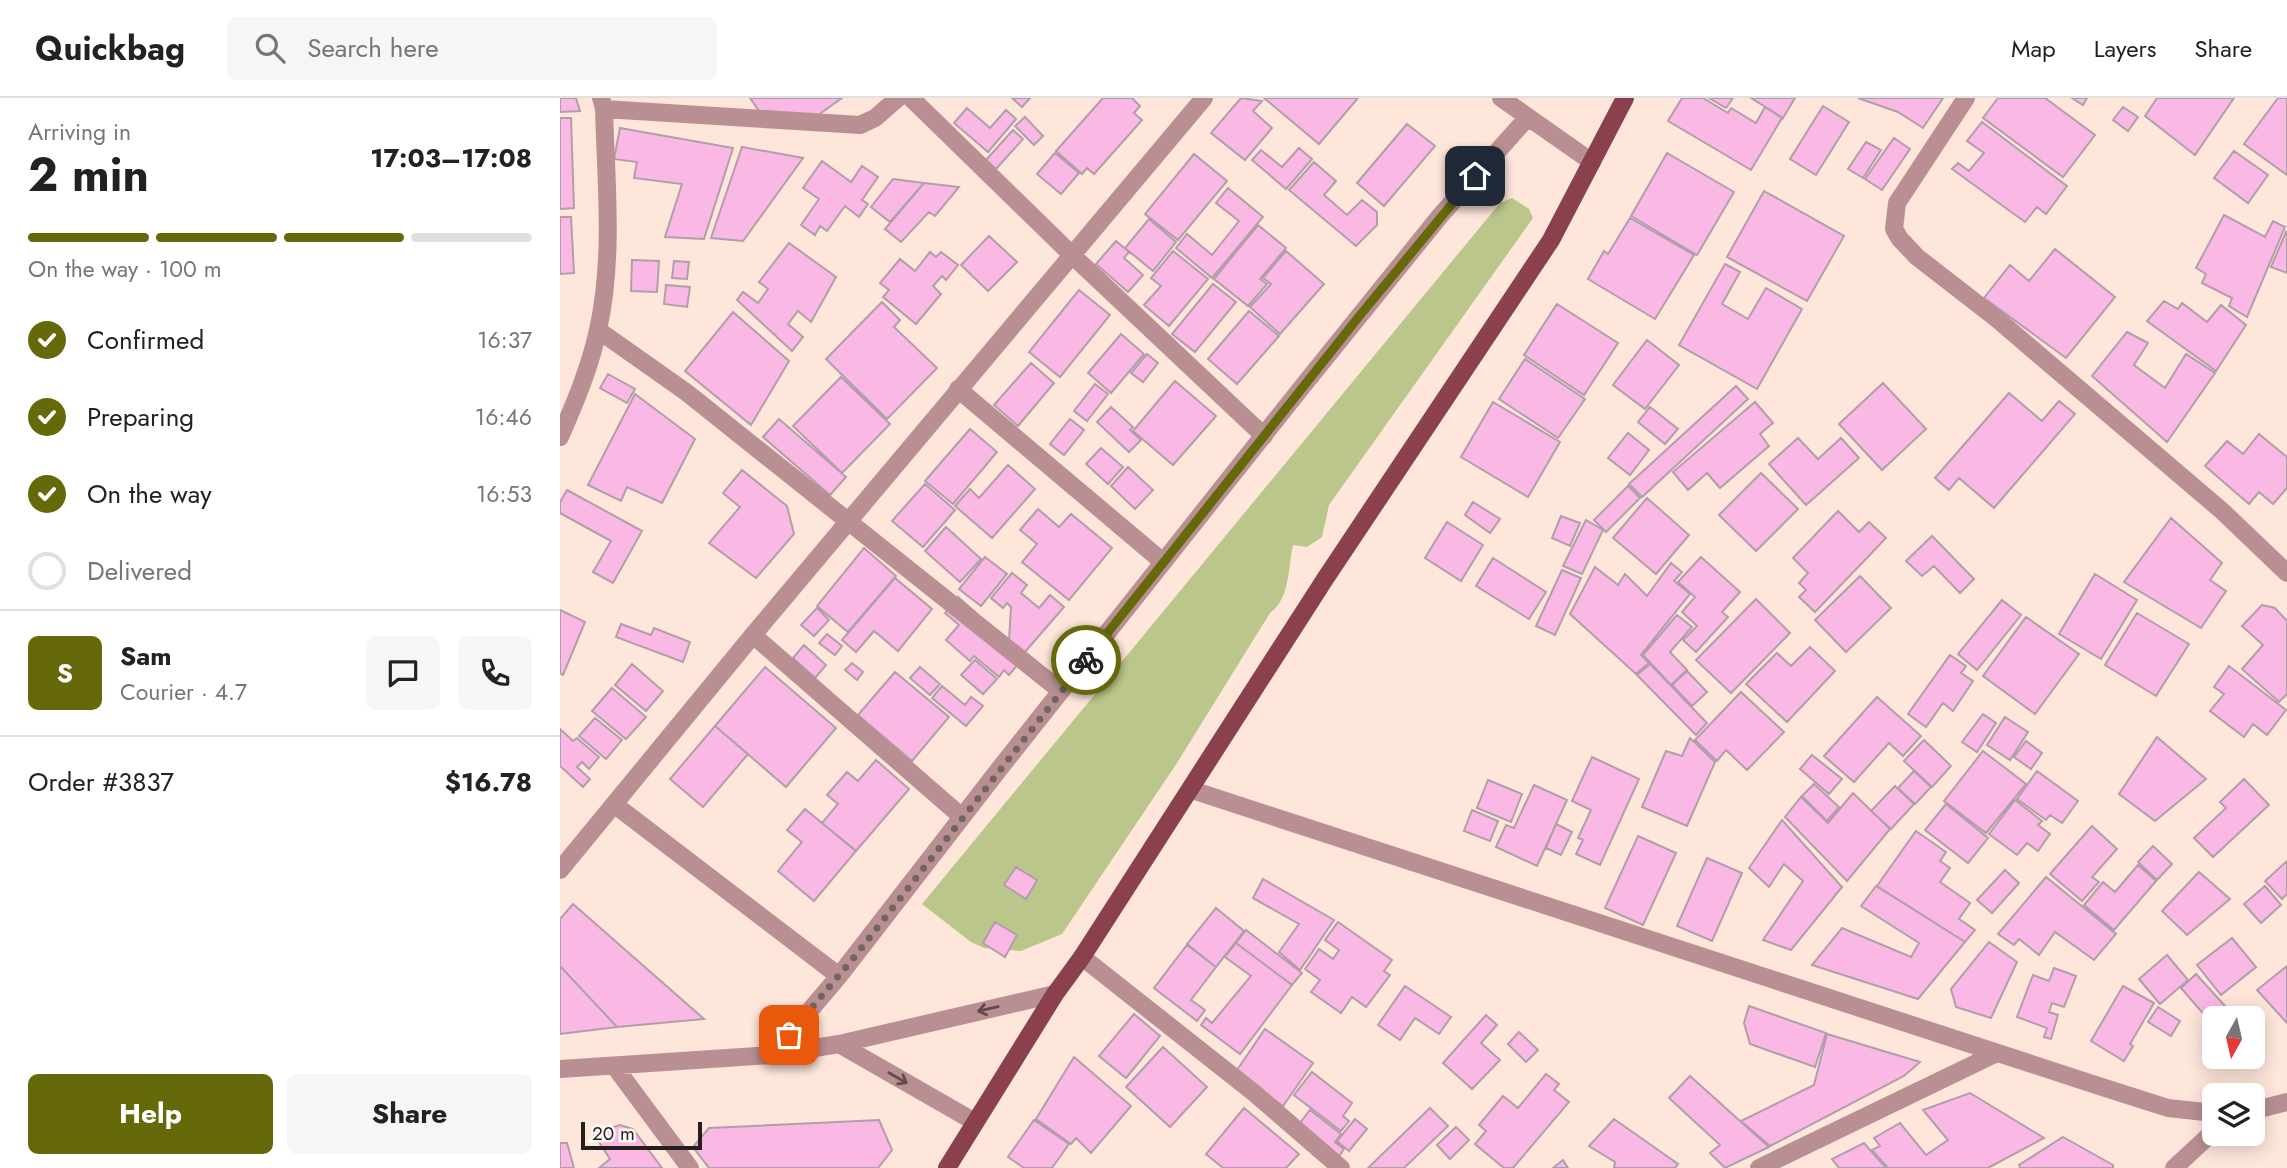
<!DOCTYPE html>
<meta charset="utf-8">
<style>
:root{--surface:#fff;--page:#f6f6f6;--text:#222;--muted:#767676;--line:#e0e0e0;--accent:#666909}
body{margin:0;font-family:Jost,sans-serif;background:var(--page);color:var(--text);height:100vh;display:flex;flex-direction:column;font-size:26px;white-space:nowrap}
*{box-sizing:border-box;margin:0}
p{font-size:23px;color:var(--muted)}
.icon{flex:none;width:38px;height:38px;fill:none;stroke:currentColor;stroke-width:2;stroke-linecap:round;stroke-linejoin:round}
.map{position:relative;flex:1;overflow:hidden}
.panel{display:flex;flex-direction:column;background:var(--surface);width:560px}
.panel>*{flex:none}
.needle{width:46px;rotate:188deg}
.fabs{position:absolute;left:1642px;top:908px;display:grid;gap:14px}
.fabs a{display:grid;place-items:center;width:63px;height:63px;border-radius:10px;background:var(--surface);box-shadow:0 4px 18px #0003;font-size:35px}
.scale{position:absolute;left:21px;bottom:18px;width:121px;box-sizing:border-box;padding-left:7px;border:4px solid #261e1a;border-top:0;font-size:19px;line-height:24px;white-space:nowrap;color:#261e1a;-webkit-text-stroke:5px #fcf8f5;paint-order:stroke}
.pin{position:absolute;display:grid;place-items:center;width:60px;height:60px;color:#fff;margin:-30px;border-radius:14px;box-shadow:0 4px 10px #0006}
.courier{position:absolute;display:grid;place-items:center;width:70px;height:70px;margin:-35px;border:5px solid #666909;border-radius:50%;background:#fff;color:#222;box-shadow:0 2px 9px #0007}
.summary em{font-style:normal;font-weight:700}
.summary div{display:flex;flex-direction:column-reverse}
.summary{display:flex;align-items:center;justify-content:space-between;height:119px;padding:0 28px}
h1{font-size:46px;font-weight:700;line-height:52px}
.bar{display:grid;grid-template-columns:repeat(4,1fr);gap:10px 7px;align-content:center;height:84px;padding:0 28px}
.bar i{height:9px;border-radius:5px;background:var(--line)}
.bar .selected{background:var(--accent)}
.bar p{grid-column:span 4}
.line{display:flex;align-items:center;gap:18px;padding:0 28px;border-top:2px solid var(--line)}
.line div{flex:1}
.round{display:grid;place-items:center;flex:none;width:74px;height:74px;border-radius:10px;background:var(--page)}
ol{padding:0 28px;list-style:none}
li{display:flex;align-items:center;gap:21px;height:77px}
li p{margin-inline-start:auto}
li .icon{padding:7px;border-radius:50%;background:var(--accent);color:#fff;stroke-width:4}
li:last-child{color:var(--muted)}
li i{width:38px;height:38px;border:4px solid var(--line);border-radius:50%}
.cta{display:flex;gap:14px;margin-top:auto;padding:14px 28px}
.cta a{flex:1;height:80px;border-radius:10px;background:var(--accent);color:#fff;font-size:28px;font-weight:700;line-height:80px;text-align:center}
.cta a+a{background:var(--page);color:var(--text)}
header{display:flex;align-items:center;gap:42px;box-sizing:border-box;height:98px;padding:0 35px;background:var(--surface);border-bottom:2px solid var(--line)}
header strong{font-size:33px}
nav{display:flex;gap:38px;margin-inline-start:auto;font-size:24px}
.search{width:490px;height:63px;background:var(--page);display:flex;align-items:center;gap:18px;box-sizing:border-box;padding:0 24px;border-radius:10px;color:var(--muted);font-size:26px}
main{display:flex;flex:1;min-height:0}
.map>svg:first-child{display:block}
.green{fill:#bbc68a}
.building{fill:#fab9e4;stroke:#b29eaa;stroke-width:2}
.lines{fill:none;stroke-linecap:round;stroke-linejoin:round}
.minor{stroke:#ba8f94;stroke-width:18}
.major{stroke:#8a414d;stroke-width:18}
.oneway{stroke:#614b4b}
.done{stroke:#72645e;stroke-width:7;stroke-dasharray:0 12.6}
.route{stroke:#666909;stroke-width:9}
</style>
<header>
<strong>Quickbag</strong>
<div class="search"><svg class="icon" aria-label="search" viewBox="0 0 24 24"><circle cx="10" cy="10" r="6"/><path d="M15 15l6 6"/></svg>Search here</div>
<nav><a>Map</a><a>Layers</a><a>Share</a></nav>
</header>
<main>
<section class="panel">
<div class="summary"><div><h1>2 min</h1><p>Arriving in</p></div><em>17:03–17:08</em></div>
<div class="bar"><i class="selected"></i><i class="selected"></i><i class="selected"></i><i></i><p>On the way · 100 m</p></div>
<ol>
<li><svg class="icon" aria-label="check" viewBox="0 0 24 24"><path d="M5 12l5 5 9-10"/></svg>Confirmed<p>16:37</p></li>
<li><svg class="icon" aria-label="check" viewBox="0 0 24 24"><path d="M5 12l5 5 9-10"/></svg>Preparing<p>16:46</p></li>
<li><svg class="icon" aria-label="check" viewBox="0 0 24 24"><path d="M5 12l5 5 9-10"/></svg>On the way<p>16:53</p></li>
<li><i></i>Delivered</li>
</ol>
<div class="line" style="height:126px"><b class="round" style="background:var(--accent);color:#fff">S</b><div><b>Sam</b><p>Courier · 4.7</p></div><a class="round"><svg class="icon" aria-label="chat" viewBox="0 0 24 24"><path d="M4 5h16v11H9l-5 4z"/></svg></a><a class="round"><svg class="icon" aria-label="phone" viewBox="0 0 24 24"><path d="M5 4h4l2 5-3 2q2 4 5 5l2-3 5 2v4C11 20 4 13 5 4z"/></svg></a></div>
<div class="line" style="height:91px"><div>Order #3837</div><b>$16.78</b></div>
<div class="cta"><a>Help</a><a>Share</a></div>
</section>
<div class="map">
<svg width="1727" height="1070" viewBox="0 0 1727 1070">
<rect width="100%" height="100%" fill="#fee6db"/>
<path class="green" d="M952,100L969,111L973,120L769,407L762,439L747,449L733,447C728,470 730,501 710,515L617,665L502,836L461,853L424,850L411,844L362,806L940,105Z"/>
<path class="building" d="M0,0H16L20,13L0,14Z
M190,0H282L254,20L199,13Z
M452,0H470L462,9Z
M543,0H572L580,8L574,15L582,22L534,76L527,70L522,76L496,53Z
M681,0L702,3L693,13L712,30L685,62L651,35Z
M704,0H798L759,46Z
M1122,0H1143L1168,15L1171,10L1196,25L1205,9L1222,20L1191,72L1108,23Z
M1149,0H1173L1166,10Z
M1191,0H1235L1223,20Z
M1298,0H1383L1363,30L1338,14Z
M1438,0H1485L1535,37L1503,79L1423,20Z
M1512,0H1527L1523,7Z
M1597,0H1674L1635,57L1585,18Z
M1718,0H1727V77L1684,46Z
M1263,8L1289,24L1256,77L1230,61Z
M1563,9L1578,19L1568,33L1553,22Z
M407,10L430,30L446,12L456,21L428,54L394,25Z
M465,19L483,38L474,47L455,28Z
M0,20H11L14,110L0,111Z
M1422,24L1507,88L1486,116L1477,109L1465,124L1392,71L1398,65L1409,73L1424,55L1407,43Z
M847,26L875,48L824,108L797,85Z
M60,30L173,50L144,141L105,139L122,86L74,80L77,64L54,61Z
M453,32L463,41L436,71L426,62Z
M1334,40L1350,51L1322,92L1305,81Z
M1306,44L1321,52L1303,80L1288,71Z
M182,49L243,60L183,143L151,140Z
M739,50L752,61L726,91L692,62L701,52L722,69Z
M1674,53L1708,77L1688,105L1654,80Z
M495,55L519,75L501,96L477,76Z
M1107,55L1174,94L1137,157L1071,118Z
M634,56L667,83L618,142L585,116Z
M262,63L291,84L302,68L318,79L302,102L308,106L299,119L285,108L267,133L260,128L255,137L241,127L259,101L243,90Z
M754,64L776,83L764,97L787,117L802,102L817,114V127L796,148L729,92Z
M333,81L364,85L330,124L311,109Z
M364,85L399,89L375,118L369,114L341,144L325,131Z
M668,90L703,119L652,180L616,150L627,136L652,157L679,123L656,105Z
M1204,93L1284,138L1247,203L1167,159Z
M1664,117L1705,139L1713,123L1725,129L1687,219L1669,208L1672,200L1642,185L1646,176L1636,170Z
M0,119H11L14,175L0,176Z
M1070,120L1134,157L1095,221L1028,181L1044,153L1048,156Z
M589,121L616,144L593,173L565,150Z
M698,127L726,150L700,181L707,186L688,208L654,181Z
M1726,134L1727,135V175L1711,169Z
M429,138L457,164L428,193L401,167Z
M556,143L569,154L564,160L583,177L568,194L536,166Z
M229,145L276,179L251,224L238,213L228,226L243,239L232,253L177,202L183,194L198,205L208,191L199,184Z
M1495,151L1555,199L1506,260L1424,200L1450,167L1469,183Z
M613,153L648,181L609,228L584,207L601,188L591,180Z
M726,153L764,186L720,236L690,209L711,186L703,180Z
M370,154L376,159L381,154L398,167L386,182L382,178L373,188L381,196L356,226L323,199L329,192L320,185L340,161L355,173Z
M72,162L99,163L97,194L71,193Z
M114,163L129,164L127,181L112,180Z
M1165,166L1180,174L1162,206L1188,221L1206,190L1242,211L1197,291L1119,247Z
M653,186L676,204L635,254L612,236Z
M106,187L130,189L127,209L104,206Z
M519,192L550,217L500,279L469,254Z
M1604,203L1618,211L1622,205L1647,224L1661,207L1686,227L1656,273L1587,223Z
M322,204L340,222L334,229L377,270L327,321L266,261Z
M997,206L1058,245L1024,297L964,257Z
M689,213L719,238L677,286L648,261Z
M173,214L229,263L191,327L125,273Z
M1567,234L1588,245L1574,267L1605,290L1626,256L1655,275L1607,344L1532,278Z
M561,236L584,256L551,295L528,275Z
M1087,242L1119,267L1085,311L1053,287Z
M587,256L598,265L583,284L571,275Z
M965,261L1025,301L998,340L939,301Z
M471,265L494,285L458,328L434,307Z
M48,276L75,291L67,305L40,290Z
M281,279L330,326L282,375L233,328Z
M615,283L656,318L613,367L573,333Z
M1323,285L1366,331L1322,372L1279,326Z
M535,286L548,296L527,323L514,313Z
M1176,288L1188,301L1082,399L1069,386Z
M1449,295L1482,323L1499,303L1515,316L1434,410L1399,380L1389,392L1375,380Z
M75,296L135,341L102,405L67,389L61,403L28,387Z
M933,304L1000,344L968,399L901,359Z
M1195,304L1213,325L1200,336L1209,348L1160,390L1147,375L1128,392L1113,374Z
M551,309L573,329L570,332L581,342L569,354L537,324Z
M1090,309L1118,331L1105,346L1078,324Z
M219,321L286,379L270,397L203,339Z
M510,321L524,332L504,357L490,346Z
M410,331L437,354L393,406L365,383Z
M1068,335L1089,352L1070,377L1048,360Z
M1699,336L1727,359V390L1713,406L1699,394L1689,406L1645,368L1667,343L1683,356Z
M1238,340L1258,361L1281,340L1299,360L1246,407L1209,366Z
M541,350L563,369L548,386L526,366Z
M448,367L475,391L432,440L395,408L410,391L419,400Z
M568,369L593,392L575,411L551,388Z
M182,372L227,408L234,436L196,480L149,445L180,409L163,395Z
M1201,375L1238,411L1196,453L1159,417Z
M365,386L395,412L363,449L332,423Z
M1068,388L1080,400L1046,434L1034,422Z
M7,392L82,433L53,485L33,474L51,443L0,415V404Z
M1087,400L1129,437L1096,476L1053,440Z
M913,404L940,421L930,435L905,417Z
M478,411L499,429L511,416L552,450L509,502L462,464L477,446L460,432Z
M1278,413L1299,434L1309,424L1326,440L1255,514L1239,499L1246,492L1239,485L1248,475L1233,460Z
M1001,418L1020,425L1010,448L992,440Z
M1611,420L1662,465L1650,482L1666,493L1641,530L1564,484Z
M1026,422L1043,432L1022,476L1003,468Z
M887,424L923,447L901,483L865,460Z
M386,429L421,461L400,484L365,453Z
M1372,438L1414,481L1400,495L1374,468L1362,478L1346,463Z
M304,450L336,478L288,534L257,508Z
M425,459L447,476L421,508L399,491Z
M1141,459L1180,494L1162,514L1168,519L1136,554L1123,542L1137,528L1122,514L1135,499L1118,484Z
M933,460L986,494L969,521L916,488Z
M1111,465L1122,474L1114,483L1130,496L1081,557L1089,565L1076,576L1010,516L1035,469L1058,487L1065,476L1087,498Z
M1002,472L1021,480L995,537L976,528Z
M452,475L467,487L461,495L479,510L490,497L504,509L464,555L449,543L451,509L447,505L443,510L431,500Z
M1535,476L1577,502L1541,561L1499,536Z
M1300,478L1331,510L1286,554L1255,522Z
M335,480L372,511L338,553L314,533L296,554L282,542Z
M398,499L415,514L459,565L449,577L444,572L439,579L414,558L410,563L386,542L399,527L385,515Z
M1196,501L1230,535L1171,595L1136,562Z
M1442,502L1461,517L1417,572L1398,556Z
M1702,507L1715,510L1727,523V596L1719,604L1682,571L1703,547L1682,528Z
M257,510L269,522L254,538L241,527Z
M0,512L25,524L3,577L0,575Z
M1577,515L1629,546L1596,598L1545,567Z
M1117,517L1132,529L1110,554L1127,572L1111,587L1083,557Z
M1466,519L1519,556L1475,616L1423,578Z
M61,526L91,537L94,530L130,544L123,564L56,539Z
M267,536L282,548L275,557L259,545Z
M244,547L266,567L255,580L233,560Z
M1250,549L1275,573L1227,624L1186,586L1217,555L1231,568Z
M1390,557L1406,568L1401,575L1413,583L1393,613L1383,605L1366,629L1348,616Z
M415,562L437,581L423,596L401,577Z
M292,565L303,574L297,582L285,572Z
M72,566L103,593L86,613L55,587Z
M1090,566L1147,625L1136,637L1077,577Z
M1669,568L1726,612L1707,637L1693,626L1684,639L1650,613L1664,596L1654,589Z
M205,569L276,630L226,689L155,628Z
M360,569L380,586L370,597L350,580Z
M1127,573L1147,594L1132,608L1112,587Z
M335,574L389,619L352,663L298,617Z
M382,588L405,607L411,599L423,608L406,628L372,600Z
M52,590L86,619L66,641L32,613Z
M1181,594L1224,634L1187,672L1166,652L1157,663L1135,642Z
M1317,599L1361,638L1343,658L1329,645L1294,684L1264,658Z
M1423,616L1436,625L1417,654L1402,644Z
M1445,619L1468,634L1450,662L1427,647Z
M35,620L62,642L46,661L19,638Z
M155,628L188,656L143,709L110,681Z
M0,631L13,643L17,640L39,659L29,671L22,664L17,669L30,681L23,689L0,668Z
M1597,639L1646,681L1595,723L1559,696Z
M1130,640L1155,664L1127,728L1082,709L1106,653L1122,658Z
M1364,642L1391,668L1372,689L1344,663Z
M1466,643L1482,655L1471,671L1454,659Z
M1423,653L1466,686L1426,735L1384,703Z
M1252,657L1282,681L1269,696L1240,671Z
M1032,659L1079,681L1040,767L1016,756L1023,742L1018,740L1031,712L1012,703Z
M316,662L349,691L296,753L262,725L278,706L267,697L287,674L298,683Z
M1354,673L1371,689L1355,706L1338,690Z
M1477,673L1518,703L1502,725L1490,717L1486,722L1457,701Z
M1684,681L1709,707L1653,759L1634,740L1666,710L1660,704Z
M928,682L962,696L951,724L917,710Z
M1254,686L1279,709L1267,723L1242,698Z
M974,687L1007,702L977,768L936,749L946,727L954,730Z
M1335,688L1354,706L1331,731L1311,713Z
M1293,695L1330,731L1287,783L1225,719L1241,699L1268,725Z
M1455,702L1482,723L1478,727L1490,736L1478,753L1467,745L1457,757L1429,736Z
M1386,706L1428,740L1408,765L1365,732Z
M245,711L296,753L254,803L218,773L242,744L227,732Z
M912,712L938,723L930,743L904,733Z
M1222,722L1282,789L1231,852L1203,842L1243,783L1224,766L1209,789L1189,770Z
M996,726L1012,734L1001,757L986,750Z
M1532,728L1557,751L1532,779L1539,784L1522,803L1490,776Z
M1356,733L1386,754L1380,763L1390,770L1380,784L1410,805L1399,821L1415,832L1405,844L1317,788Z
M1078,738L1116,755L1083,827L1045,810Z
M1593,748L1612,766L1597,782L1578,764Z
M1147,760L1182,775L1152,843L1117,828Z
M1727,763V796L1722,801L1705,783Z
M1578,767L1596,783L1554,832L1524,807L1543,784L1555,794Z
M456,769L477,782L466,801L444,787Z
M1445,772L1459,785L1432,815L1417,802Z
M1639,774L1670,801L1627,837L1602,813Z
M1486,779L1556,836L1534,862L1495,834L1479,857L1459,841L1454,847L1438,836Z
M703,781L774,822L740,872L719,854L739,826L693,800Z
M1316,788L1405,844L1358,901L1252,867L1282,830L1351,859L1359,845L1301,808Z
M1705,788L1721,807L1701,825L1684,806Z
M13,806L144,921L57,929L0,868V821Z
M656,810L684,833L656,869L627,846Z
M435,824L457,837L445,859L423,845Z
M778,824L832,862L824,873L830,877L806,909L792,899L781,915L751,894L760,882L745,871L759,851L773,861L779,852L765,842Z
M686,832L742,875L732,887L676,845Z
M1672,840L1696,869L1661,897L1637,867Z
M1429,844L1457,864L1431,920L1396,909L1391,891Z
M676,845L732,887L680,956L641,927L646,920L652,925L691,878L665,859Z
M627,847L656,869L631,902L645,912L637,923L594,890Z
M1607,857L1628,882L1600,906L1579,881Z
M0,868L57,929L0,936Z
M1727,868V925L1697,892Z
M1494,870L1516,878L1504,909L1492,905L1489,914L1498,917L1491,941L1484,939L1487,930L1457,919L1473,877L1489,883Z
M1636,876L1676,920H1654V928L1621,890Z
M845,888L891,919L879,936L855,920L840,942L818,927Z
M1563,888L1594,905L1570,946L1573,948L1564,963L1531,943Z
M1189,908L1266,935L1255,969L1190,946L1184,925Z
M1598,909L1620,923L1611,938L1588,924Z
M574,916L600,938L566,980L539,958Z
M926,917L937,927L921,945L940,962L912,991L883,965Z
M705,931L753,965L723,1008L675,975Z
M959,934L978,952L966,964L948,946Z
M1267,936L1360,964L1344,978L1210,1048L1181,1023L1254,987Z
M603,949L647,989L610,1029L566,989Z
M514,959L571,1008L531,1055L516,1040L511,1046L476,1021Z
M752,974L792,1005L783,1018L789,1023L781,1033L734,997Z
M986,976L999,986L994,992L1009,1004L953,1070H944L915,1046L926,1033L919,1027L943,998L958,1010Z
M1130,978L1209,1049L1165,1070L1150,1055L1160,1047L1109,1000Z
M1410,995L1484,1040L1428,1070H1328L1312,1052L1320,1048L1314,1040L1340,1025L1366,1057L1388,1042L1363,1012Z
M684,1010L739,1056L726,1070H663L646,1056Z
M870,1010L888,1028L844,1070H808Z
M750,1012L781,1036L775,1044L784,1051L777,1061L736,1030Z
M795,1021L807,1031L789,1053L777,1043Z
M1054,1021L1118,1066L1115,1070H1054L1055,1064L1029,1048Z
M319,1022L332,1052L318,1070H149L133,1049L149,1030Z
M474,1022L509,1046L492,1070H464L448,1059Z
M60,1027L73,1031L102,1070H39L50,1061L33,1035Z
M896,1029L909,1042L890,1061L877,1047Z
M1503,1039L1553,1067V1070H1460L1459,1067Z
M0,1045H7L14,1070H0Z
M1304,1045L1326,1070H1279L1272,1061Z
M1003,1062L1008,1070H993Z"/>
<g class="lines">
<path class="minor" d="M351,0L512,157L704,338
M941,0L1032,64
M1406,0L1337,105L1334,131L1340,141L1357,159L1437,221L1661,412L1727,475
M44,11L300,27L315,20L338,0
M38,232L126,294L501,593
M398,291L603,464
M0,339C15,305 30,269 38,232C54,161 46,83 44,11L41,0
M193,537L402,719
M632,692L1542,989L1608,1010L1654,1015
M55,707L279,878
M0,772L193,537L644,0
M522,859L693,994L781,1070
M279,946L415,1024
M212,957L279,878L440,670L742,289L880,118L968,19
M55,969L130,1070
M0,971L212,957L279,946L495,896
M1692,1013L1727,1004
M1199,1070L1437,955
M1614,1070L1654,1033"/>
<path class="major" d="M387,1070L495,896L522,859L765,481L991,142L1065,0"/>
</g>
<defs><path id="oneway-shaft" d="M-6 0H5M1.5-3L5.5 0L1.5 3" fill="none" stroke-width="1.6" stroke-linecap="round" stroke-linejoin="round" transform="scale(1.75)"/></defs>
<g class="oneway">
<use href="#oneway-shaft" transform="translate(428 911) rotate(167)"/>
<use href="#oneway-shaft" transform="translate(338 980) rotate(30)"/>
</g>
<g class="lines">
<path class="done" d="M229,937L296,857L526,562"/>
<path class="route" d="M526,562L801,216L915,78"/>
</g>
</svg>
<div class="fabs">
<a><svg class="needle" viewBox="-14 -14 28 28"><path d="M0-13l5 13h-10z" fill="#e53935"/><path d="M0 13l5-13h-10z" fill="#767676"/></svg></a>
<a><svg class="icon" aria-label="layers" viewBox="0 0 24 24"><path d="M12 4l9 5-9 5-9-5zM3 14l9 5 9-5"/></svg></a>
</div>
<div class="scale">20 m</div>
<div class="pin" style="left:229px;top:937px;background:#ea580c"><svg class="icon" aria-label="bag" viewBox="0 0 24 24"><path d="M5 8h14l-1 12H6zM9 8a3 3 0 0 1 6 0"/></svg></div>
<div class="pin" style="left:915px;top:78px;background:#1f2937"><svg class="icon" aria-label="home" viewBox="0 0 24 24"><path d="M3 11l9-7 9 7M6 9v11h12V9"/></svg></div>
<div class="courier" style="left:526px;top:562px"><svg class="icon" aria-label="bike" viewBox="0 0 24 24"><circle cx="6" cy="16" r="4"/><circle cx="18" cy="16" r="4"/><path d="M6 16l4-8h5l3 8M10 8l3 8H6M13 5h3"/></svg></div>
</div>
</main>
